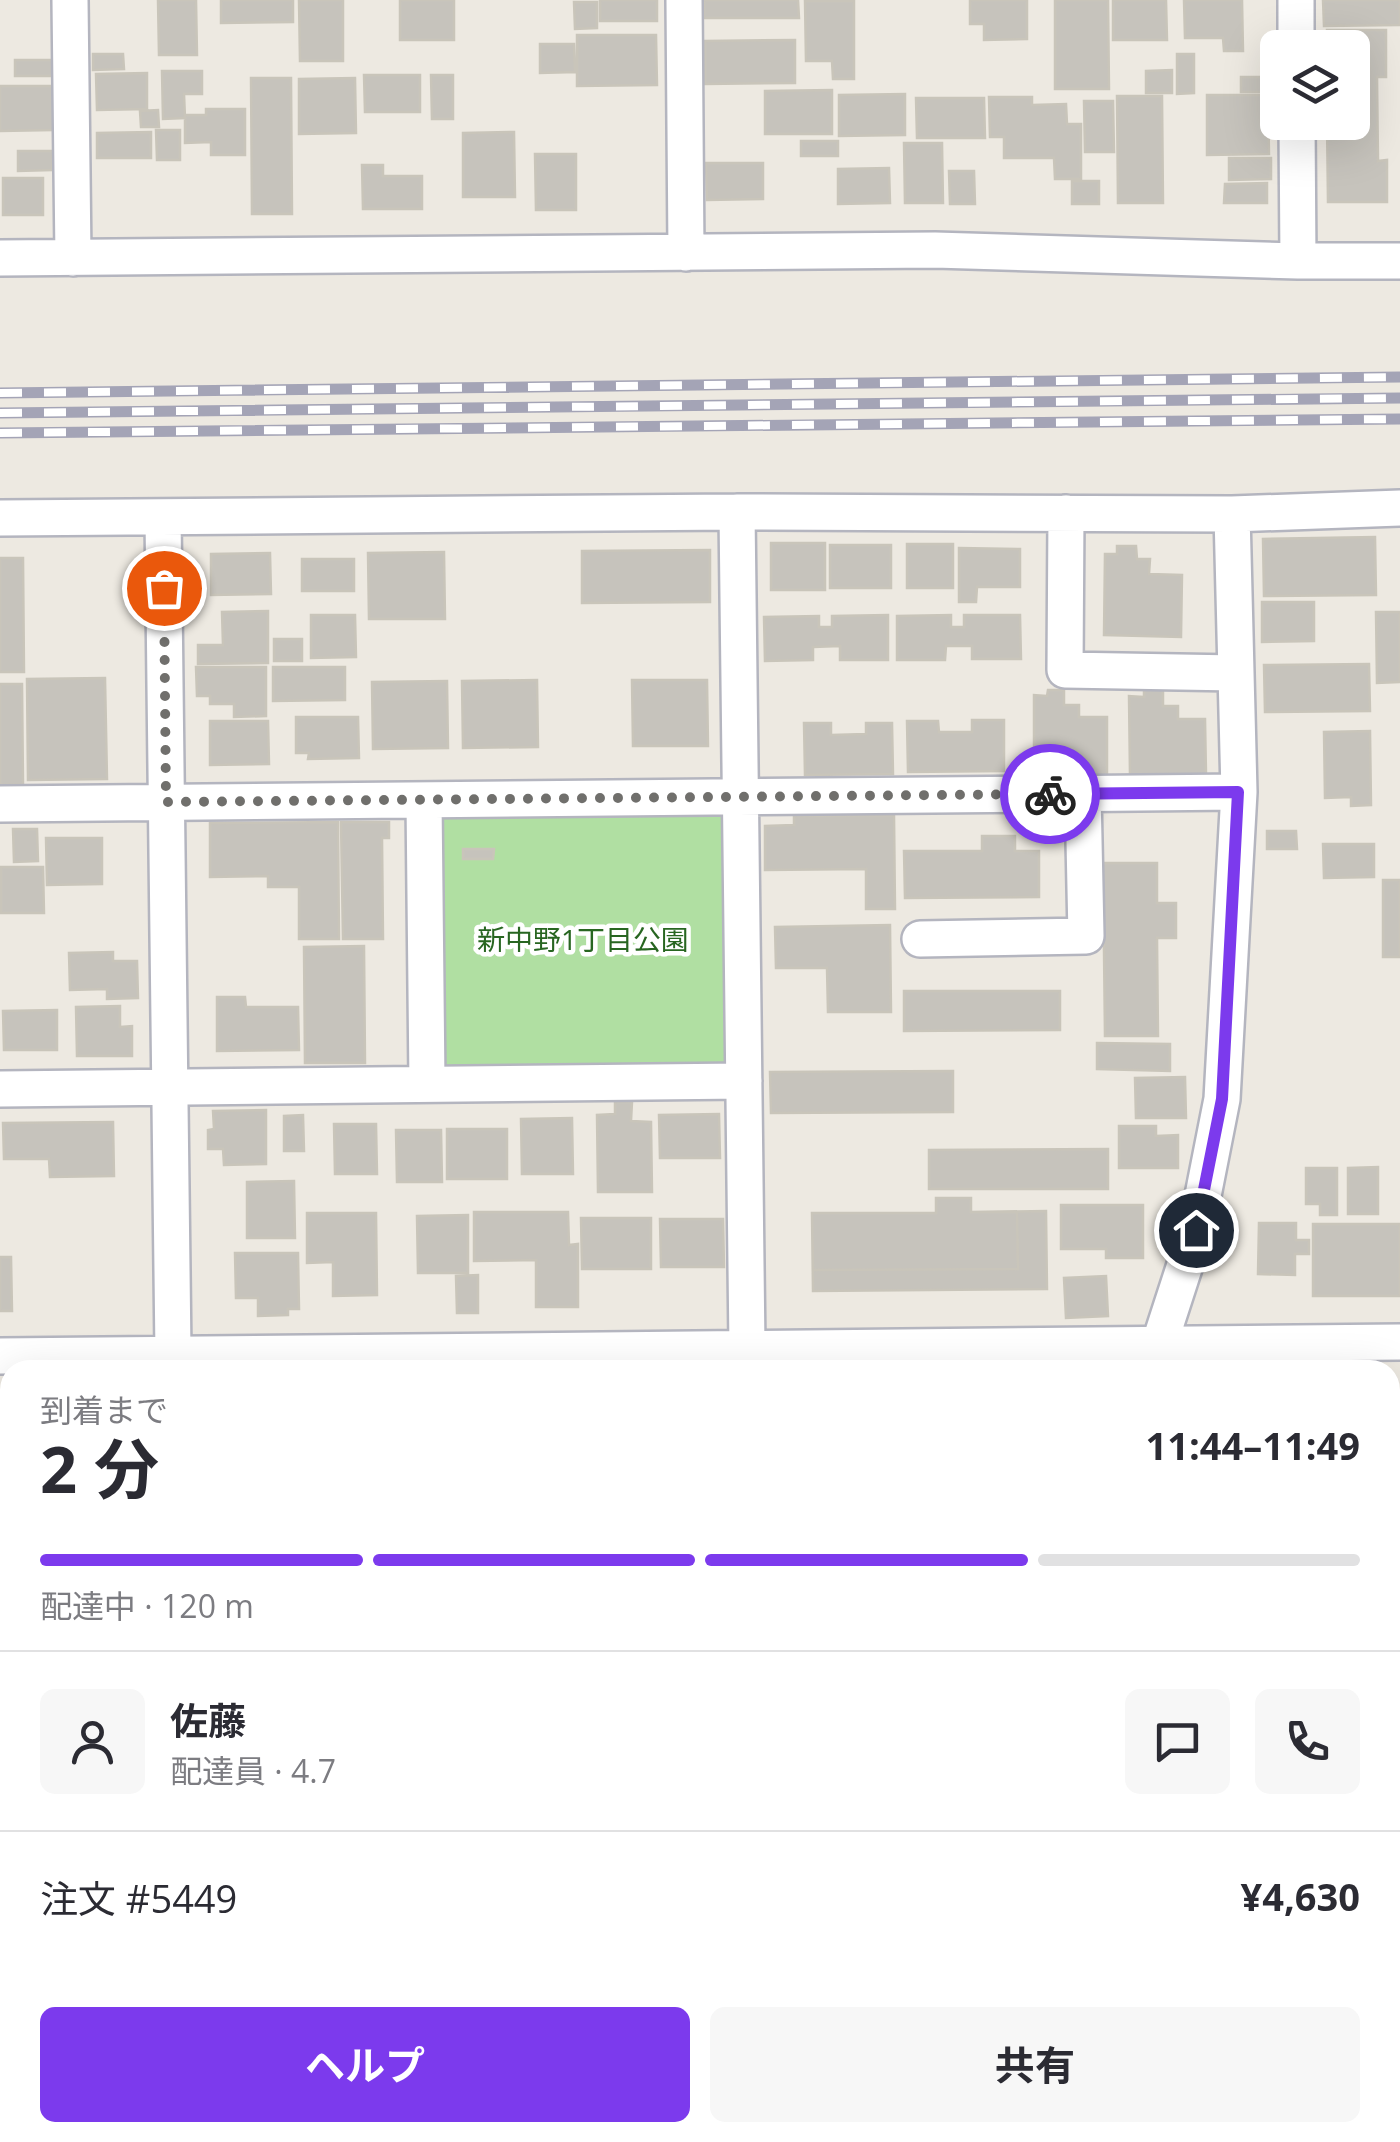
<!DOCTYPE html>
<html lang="ja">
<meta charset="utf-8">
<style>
:root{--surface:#fff;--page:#f7f7f7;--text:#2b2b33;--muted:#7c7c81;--line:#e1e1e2;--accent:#7c3aed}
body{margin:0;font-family:"Open Sans","Noto Sans JP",sans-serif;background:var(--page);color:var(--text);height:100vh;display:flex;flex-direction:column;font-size:38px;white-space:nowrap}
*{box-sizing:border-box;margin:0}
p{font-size:32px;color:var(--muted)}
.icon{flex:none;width:55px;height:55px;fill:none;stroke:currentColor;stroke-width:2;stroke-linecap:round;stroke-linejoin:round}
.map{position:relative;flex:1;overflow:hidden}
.details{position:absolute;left:0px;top:1360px;width:1400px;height:782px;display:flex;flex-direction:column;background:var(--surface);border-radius:30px 30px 0 0;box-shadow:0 10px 40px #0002}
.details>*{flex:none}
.tools{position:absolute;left:1260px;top:30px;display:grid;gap:20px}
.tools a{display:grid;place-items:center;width:110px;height:110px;border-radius:15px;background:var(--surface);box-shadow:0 10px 40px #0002;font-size:50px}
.pin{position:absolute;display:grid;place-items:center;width:85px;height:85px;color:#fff;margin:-42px;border:5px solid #fff;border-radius:50%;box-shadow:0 2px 10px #0007}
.courier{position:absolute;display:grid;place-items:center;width:100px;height:100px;margin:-50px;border:8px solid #7c3aed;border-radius:50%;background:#fff;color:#222;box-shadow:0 2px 12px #0007}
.headline em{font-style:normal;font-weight:700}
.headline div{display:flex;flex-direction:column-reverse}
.headline{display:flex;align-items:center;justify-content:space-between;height:170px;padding:0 40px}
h1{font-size:65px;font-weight:700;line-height:75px}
.bar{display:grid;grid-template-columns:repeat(4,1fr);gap:15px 10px;align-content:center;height:120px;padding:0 40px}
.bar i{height:12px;border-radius:8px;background:var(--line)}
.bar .on{background:var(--accent)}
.bar p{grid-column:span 4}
.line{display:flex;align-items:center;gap:25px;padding:0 40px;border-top:2px solid var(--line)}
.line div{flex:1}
.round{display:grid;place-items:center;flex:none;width:105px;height:105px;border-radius:15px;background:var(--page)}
.cta{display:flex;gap:20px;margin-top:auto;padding:20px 40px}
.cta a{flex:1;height:115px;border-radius:15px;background:var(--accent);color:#fff;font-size:40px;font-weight:700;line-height:115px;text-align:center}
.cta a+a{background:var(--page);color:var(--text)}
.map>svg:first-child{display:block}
.green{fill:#b0dfa2}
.building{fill:#c6c3bc;stroke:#c9c5ba;stroke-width:2.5}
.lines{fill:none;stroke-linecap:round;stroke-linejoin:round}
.minor-casing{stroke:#b4b5bf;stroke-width:40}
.highway-casing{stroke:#c8c8c8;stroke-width:58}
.path{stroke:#c8c8c8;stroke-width:6;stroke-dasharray:8 5;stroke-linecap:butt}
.minor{stroke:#fff;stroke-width:35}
.highway{stroke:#f3b267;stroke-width:52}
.rail-casing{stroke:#a4a4b6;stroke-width:11}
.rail{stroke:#fff;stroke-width:8;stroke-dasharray:22;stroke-linecap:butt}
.done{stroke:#706f6c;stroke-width:10;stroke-dasharray:0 18}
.route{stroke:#7c3aed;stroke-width:12}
.labels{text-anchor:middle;stroke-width:9;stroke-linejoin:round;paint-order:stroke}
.park-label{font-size:28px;fill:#286621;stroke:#fff}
</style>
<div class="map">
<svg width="1400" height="2142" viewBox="0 0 1400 2142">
<rect width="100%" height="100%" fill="#ede9e1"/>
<path class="green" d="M722,814L726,1062L443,1066L439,818Z"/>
<path class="building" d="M158,0H196L197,55H159Z
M221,0H293V22L221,23Z
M299,0H343V61H300Z
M400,0H454V40H400Z
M600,0H657V21H600Z
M704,0H798L799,18H704Z
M970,0H1027V39L984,40V24H970Z
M1055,0H1108L1109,89H1055Z
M1113,0H1166L1167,40H1113Z
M1184,0H1242L1243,51H1224L1223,38H1185Z
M1323,0H1400V25L1324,26Z
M805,1H854V79H833L832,61H806Z
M574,2H597V28L575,29Z
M1327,30H1386V77H1377L1378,161L1387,160V202H1328L1327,122H1352V48H1327Z
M577,35H656L657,85L577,86Z
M795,40V83L705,84V41Z
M540,44H574L575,72L540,73Z
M93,54H123L124,69L93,70Z
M1177,54H1194V93L1177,94Z
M15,60H54V76H15Z
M1172,70V93H1146V71Z
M162,71H202V94H184L185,118L163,119Z
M147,73V109L97,110L96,74Z
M364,75H420V112H365Z
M431,75H453V119H432Z
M1241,77H1273V92H1241Z
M251,78H291L292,214H252Z
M355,78L356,133L299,134V79Z
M0,86H53V130L0,131Z
M832,90V134H765V91Z
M905,94V135L839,136V95Z
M1207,95H1268L1269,154L1207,155Z
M1117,96H1162L1163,203H1118Z
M989,97H1032V105L1066,104L1067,124H1081V179H1055L1054,158H1004V137H990Z
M916,98H984L985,138H917Z
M1084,101H1113L1114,152H1085Z
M206,109H245V155H211V142L185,143V115H206Z
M158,110L159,127H141L140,111Z
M156,130H180V160H157Z
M151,132V158H97V133Z
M514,132L515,197H463V133Z
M801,141H838V156H801Z
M904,143H942L943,203H905Z
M18,151H53L52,170L18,171Z
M535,154H576V210H536Z
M1229,158H1271V179L1229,180Z
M706,163H763V199L707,200Z
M362,165H383V176H422V209H363Z
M889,168L890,203L838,204V169Z
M949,171H974L975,204H950Z
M3,178H43V215H3Z
M1072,181H1099V204H1072Z
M1267,183V203H1224L1225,184Z
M1375,537L1376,595L1264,596L1263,539Z
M771,543H825V590H771Z
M907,544H953V588H907Z
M830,545H891V588H830Z
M1117,546H1136L1137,559H1150L1149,574L1182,575L1181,637L1104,635L1105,554H1117Z
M959,548L1020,549V587H977L976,602H959Z
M710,550V602L582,603V551Z
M444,552L445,619H369L368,553Z
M270,553L271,594L211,595V554Z
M0,558H23L24,672H0Z
M302,559H354V591H302Z
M1262,602H1314V641L1262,642Z
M268,611V663L198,664V645H223L222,612Z
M1376,612H1400V682L1377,683Z
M311,615H355L356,657L311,658Z
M888,615V660H840V646L813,647V660L765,661L764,617L819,616V627H832V616Z
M951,615V627H964V615H1020L1021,659H972V646H946L945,660H897V616Z
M274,639H302V661H274Z
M1369,664L1370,711L1265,712L1264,665Z
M196,667H266V716L234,717V704H210V696H197Z
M273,667H345V700L273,701Z
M105,678L107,779L28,780L27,679Z
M537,680L538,747L463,748L462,681Z
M632,680H707L708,746H633Z
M447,681L448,748L373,749L372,682Z
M0,684H22L23,784L0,785Z
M1144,688H1163V706H1178V719H1205L1206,774L1130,775L1129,696L1144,697Z
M1048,690H1064V705H1079V717H1107V776H1034V695L1047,696Z
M296,717H358L359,758L308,759L309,753H296Z
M972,720H1004V771L908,772L907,721H938L939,732H972Z
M210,721H268L269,764L210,765Z
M804,723H831V735L866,734V723H892L893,774L805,775Z
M1370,731L1371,805L1351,806V797L1325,798L1324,732Z
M894,815L895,909H866V869L765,870V826L794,825V816Z
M338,822L339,939H299V887H268V876L210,877V823Z
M341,822H389V838H382L383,939H343Z
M13,829H37L38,861L14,862Z
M1267,831H1296L1297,849H1267Z
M982,836H1015V851H1039V897L905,898L904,851H982Z
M46,838H102V884L47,885Z
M1323,844H1374V877L1324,878Z
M463,849H494L493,859H463Z
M1103,863H1157V903H1176V938H1157L1158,1036H1105Z
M1,867H43L44,913H1Z
M1383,880H1400V957H1383Z
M890,925L891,1012H828L827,968H776L775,927Z
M364,946L365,1063H305L304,947Z
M113,952V961H137L138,998L107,999V989L70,990L69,953Z
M904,991H1060V1030L904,1031Z
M217,997H245L246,1007H298L299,1050L217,1051Z
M120,1006V1027L132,1026V1056H77L76,1007Z
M57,1010V1050H4L3,1011Z
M1097,1043L1170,1044V1071L1097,1069Z
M953,1071V1112L771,1113L770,1072Z
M1185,1077L1186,1118H1136L1135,1078Z
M615,1102H632L631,1121L651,1122L652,1192H598L597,1115L615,1114Z
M266,1110V1164L224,1165L223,1149H208V1130L214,1129L213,1111Z
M719,1114L720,1158H660L659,1115Z
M303,1115L304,1151H284V1116Z
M572,1118L573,1174H522L521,1119Z
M113,1122L114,1176L50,1177L49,1159H4L3,1123Z
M334,1124H376L377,1174H335Z
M1119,1126H1156V1136L1178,1135V1168H1119Z
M447,1129H507V1179H447Z
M396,1130H441L442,1182H397Z
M1108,1149V1189H929V1150Z
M1378,1167V1214H1348V1168Z
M1306,1168H1337V1215H1320V1204H1306Z
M294,1181L295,1238H247V1182Z
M936,1198H971V1212L1046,1211L1047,1289L813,1291L812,1213H936Z
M936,1198H971V1212H1017L1018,1269L813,1270L812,1213H936Z
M1061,1205H1143V1258H1106V1249H1061Z
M474,1212H568L569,1245L578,1244V1307H536V1260L474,1261Z
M307,1213H376L377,1295L333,1296V1262L307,1263Z
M468,1215V1273H418L417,1216Z
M581,1218H651V1269H582Z
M660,1219H723L724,1267H661Z
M1259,1223H1296V1240H1309V1254H1295V1275L1258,1274Z
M1313,1224H1400V1296H1313Z
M235,1253H298L299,1309H288V1315L258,1316V1298H236Z
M0,1257H11L12,1311H0Z
M478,1275V1313H457L456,1276Z
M1106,1276L1108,1316L1066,1318L1064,1278Z
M1400,1397V1457H1390V1398Z
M0,1803L10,1805V1850L0,1848Z
M1400,1940V1989L1390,1992V1943Z
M1390,2115L1398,2142H1330L1327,2132H1390Z
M15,2132H61L59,2142H13Z
M70,2132H99L97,2142H67Z
M233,2132H262L260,2142H231Z
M1214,2132L1217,2142H1197L1206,2133Z
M1219,2132H1296L1299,2142H1222Z"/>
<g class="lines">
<defs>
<path id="minor" d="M70,0L73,258
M684,0L686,253
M1296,0V48
M1297,122L1298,261
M0,258L935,250L1298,261H1400
M737,512L747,1348
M1066,513L1065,670L1236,673
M163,517L173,1354L169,1370
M0,518L737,512L1232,514L1400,508
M424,800L427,1084
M0,804L1239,792
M920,939L1086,936L1083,793
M0,1089L744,1081
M0,1356L1400,1342
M1145,1370L1159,1345L1196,1231L1222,1099L1239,792L1232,514
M1390,1576L1400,1552
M0,1612H10
M0,2051L10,2011
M928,2132L929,2142
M284,2142L286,2132
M687,2142V2132"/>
<path id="highway" d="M1390,1766L1400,1750
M1088,2142L1101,2132"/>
</defs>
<use href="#minor" class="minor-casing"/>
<use href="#highway" class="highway-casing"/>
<path class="path" d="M1390,1657L1400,1637
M1030,2142L1040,2132"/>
<use href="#minor" class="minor"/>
<use href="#highway" class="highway"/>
<defs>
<path id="rail" d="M0,393L1400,377
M0,413L1400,398
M0,433L1400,419"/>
</defs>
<use href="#rail" class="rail-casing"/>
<use href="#rail" class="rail"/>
</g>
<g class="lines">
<path class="done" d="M164,588L166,802L1050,794"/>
<path class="route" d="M1050,794L1238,792L1222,1099L1196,1230"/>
</g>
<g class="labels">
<g class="park-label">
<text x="583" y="950">新中野1丁目公園</text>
</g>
</g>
</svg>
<div class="tools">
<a><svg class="icon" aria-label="layers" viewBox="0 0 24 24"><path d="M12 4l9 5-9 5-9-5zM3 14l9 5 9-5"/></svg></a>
</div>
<div class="pin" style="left:164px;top:588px;background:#ea580c"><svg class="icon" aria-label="bag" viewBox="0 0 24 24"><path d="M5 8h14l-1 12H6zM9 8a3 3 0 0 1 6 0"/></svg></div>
<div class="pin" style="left:1196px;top:1230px;background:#1f2937"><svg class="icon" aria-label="home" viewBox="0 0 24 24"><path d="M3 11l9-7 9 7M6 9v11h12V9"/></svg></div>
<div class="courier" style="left:1050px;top:794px"><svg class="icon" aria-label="bike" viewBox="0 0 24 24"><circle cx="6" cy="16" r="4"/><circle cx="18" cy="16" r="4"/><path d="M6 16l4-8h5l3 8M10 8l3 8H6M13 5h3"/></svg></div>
<section class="details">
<div class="headline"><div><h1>2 分</h1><p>到着まで</p></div><em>11:44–11:49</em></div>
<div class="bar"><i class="on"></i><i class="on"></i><i class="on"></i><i></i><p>配達中 · 120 m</p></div>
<div class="line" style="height:180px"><a class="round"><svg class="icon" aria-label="person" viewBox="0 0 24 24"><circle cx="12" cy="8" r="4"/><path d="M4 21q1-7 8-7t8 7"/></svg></a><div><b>佐藤</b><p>配達員 · 4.7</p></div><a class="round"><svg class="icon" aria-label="chat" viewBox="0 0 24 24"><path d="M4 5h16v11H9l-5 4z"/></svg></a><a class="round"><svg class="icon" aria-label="phone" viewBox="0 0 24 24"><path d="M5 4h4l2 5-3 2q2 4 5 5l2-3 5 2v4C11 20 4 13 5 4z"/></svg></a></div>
<div class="line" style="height:130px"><div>注文 #5449</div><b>¥4,630</b></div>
<div class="cta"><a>ヘルプ</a><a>共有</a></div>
</section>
</div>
